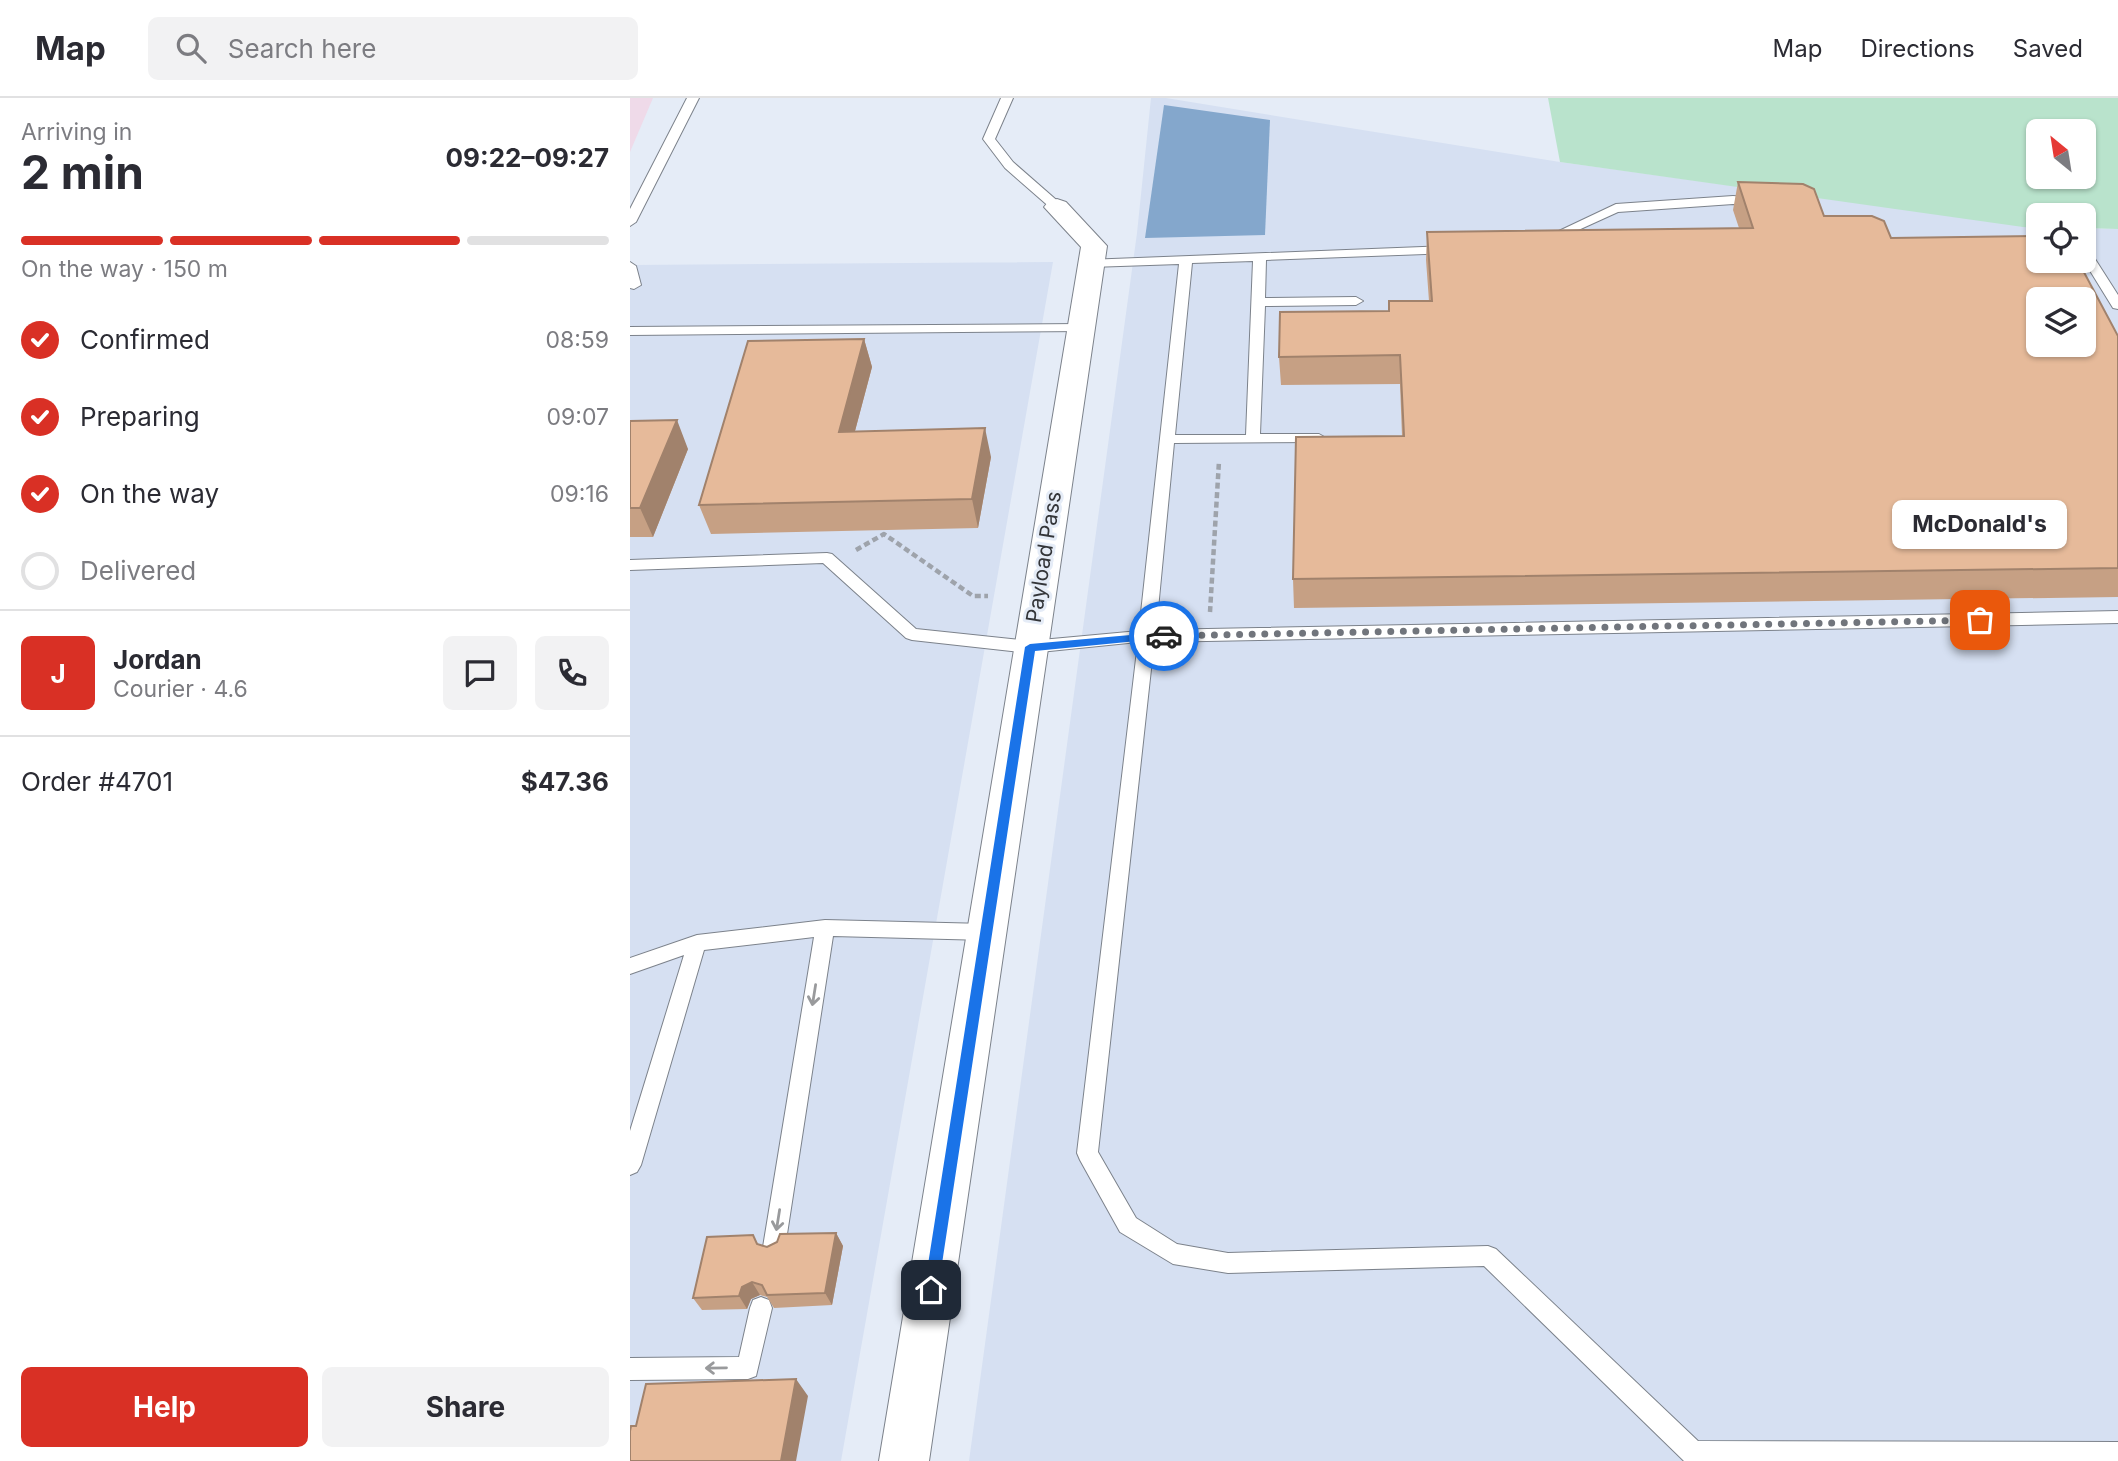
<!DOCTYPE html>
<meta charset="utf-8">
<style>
:root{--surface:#fff;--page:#f2f2f3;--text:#2b2b33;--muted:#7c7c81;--line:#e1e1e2;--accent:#d93025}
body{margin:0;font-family:Inter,sans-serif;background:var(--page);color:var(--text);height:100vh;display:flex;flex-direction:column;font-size:26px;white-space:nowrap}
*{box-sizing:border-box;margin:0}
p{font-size:23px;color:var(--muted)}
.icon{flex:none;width:38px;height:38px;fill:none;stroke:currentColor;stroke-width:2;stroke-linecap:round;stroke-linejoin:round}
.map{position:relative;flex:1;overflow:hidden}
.drawer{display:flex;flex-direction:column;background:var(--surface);width:630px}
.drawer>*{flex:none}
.needle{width:46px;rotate:330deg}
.buttons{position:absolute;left:1396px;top:21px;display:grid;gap:14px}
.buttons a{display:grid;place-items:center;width:70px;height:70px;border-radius:10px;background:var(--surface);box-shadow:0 2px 5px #0004;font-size:35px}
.pin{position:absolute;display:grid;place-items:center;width:60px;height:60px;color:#fff;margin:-30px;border-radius:14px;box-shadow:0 4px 10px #0006}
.courier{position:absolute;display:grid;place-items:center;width:70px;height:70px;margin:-35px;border:5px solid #1a73e8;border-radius:50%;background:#fff;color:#222;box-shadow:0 2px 9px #0007}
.bubble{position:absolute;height:49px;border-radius:10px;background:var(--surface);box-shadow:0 2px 5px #0004;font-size:23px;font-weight:700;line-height:49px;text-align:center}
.headline em{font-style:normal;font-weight:700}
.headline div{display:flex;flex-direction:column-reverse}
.headline{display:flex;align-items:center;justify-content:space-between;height:119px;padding:0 21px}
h1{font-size:46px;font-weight:700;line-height:52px}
.bar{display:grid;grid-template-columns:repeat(4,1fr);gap:10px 7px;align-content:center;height:84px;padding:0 21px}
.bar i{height:9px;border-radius:5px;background:var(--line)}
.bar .on{background:var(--accent)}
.bar p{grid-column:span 4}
.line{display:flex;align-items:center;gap:18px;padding:0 21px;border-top:2px solid var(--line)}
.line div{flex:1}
.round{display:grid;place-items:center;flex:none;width:74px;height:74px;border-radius:10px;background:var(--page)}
ol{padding:0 21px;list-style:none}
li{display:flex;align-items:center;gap:21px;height:77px}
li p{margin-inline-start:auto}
li .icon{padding:7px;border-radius:50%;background:var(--accent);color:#fff;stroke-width:4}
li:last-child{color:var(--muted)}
li i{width:38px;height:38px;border:4px solid var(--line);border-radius:50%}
.primary-button{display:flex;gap:14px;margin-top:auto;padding:14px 21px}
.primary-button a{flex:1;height:80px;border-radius:10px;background:var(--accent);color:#fff;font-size:28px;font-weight:700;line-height:80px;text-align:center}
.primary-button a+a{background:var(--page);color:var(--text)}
header{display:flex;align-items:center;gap:42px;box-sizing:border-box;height:98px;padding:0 35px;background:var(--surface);border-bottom:2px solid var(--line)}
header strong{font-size:33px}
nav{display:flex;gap:38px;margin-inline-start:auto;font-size:24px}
.search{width:490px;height:63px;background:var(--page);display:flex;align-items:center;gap:18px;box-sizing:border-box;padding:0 24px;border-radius:10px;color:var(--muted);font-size:26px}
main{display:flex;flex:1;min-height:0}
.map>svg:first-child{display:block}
.built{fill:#d6e0f2;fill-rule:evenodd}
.industrial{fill:#efdae9}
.green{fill:#b9e3cc;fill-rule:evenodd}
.water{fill:#84a7cc}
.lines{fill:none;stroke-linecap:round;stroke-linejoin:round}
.lane-casing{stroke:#7c828b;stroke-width:2}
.street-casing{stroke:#7c828b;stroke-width:2}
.path{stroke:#9ea3ab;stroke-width:4.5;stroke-dasharray:6 3.5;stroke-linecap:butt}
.lane{fill:#fff;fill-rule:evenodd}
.street{fill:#fff;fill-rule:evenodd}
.wall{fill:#c6a084}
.shaded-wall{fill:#a1826c}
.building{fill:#e6ba9a;stroke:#a1826c;stroke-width:2;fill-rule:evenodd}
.oneway{stroke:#999a9c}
.route{fill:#1a73e8}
.done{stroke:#71757c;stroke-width:7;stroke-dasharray:0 12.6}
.labels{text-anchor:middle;stroke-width:6;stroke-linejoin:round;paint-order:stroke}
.street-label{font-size:21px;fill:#333539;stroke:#e5ecf7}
</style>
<header>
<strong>Map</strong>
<div class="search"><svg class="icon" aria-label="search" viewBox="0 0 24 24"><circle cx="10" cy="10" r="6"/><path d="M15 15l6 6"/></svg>Search here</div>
<nav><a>Map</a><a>Directions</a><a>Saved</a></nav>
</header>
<main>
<section class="drawer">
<div class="headline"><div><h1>2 min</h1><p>Arriving in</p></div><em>09:22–09:27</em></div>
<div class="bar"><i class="on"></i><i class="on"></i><i class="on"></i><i></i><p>On the way · 150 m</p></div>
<ol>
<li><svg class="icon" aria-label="check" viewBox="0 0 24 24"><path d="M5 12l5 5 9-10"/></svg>Confirmed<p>08:59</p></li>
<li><svg class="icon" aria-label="check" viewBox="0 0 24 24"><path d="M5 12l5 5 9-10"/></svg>Preparing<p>09:07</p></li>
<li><svg class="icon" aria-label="check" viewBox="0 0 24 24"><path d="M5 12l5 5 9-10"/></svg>On the way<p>09:16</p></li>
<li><i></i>Delivered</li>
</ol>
<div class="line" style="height:126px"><b class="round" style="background:var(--accent);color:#fff">J</b><div><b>Jordan</b><p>Courier · 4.6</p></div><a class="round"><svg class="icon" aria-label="chat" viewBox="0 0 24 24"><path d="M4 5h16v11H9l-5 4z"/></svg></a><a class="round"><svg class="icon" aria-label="phone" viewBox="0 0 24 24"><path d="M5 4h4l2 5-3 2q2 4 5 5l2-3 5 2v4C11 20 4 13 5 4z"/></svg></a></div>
<div class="line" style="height:91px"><div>Order #4701</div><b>$47.36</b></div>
<div class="primary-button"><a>Help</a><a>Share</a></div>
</section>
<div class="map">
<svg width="1488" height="1363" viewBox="0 0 1488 1363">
<rect width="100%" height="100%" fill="#e5ecf7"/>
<path class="built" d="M521,0H536L930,64L1409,130V163H1454V130L1488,131V1363H339L507,135ZM1409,201H1454V247H1409Z
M423,164L211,1363H0V167Z"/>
<path class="industrial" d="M0,0H23L0,54Z"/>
<path class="green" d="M918,0H1488V131L1454,130V117H1409V130L1393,129L930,64ZM1409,33H1454V79H1409Z"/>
<path class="water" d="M534,7L640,22L635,137L515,140Z"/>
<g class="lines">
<defs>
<path id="lane" d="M57,0H69L6,124L0,128V111Z
M371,0H383L365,41L383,64L431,106V112H423L375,70L353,41Z
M1103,98L1128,100L1134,104L1128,108L1103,106L988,114L922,144L918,145L912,141L986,106Z
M818,148L824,152L822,155L636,162L635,200L726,199L733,203L726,207L635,208L630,336H689L696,340L689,344L544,345L526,532L1488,513V525L524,544L468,1054L506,1120L547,1146L598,1155L858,1148L866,1151L1068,1343L1488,1344V1363H1054L854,1168L598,1175L543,1166L490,1134L450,1062L447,1055L508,544L400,555L282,542L276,540L193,465L0,472V462L197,455L202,456L286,531L400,543L509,533L549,166L461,169L455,165L456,162ZM623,163L616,337H545L562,165Z
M1454,149L1458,150L1488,197V211L1483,210L1454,163Z
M0,164L6,168L11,187L4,191L0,190Z
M451,226L458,230L456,233L0,237V229Z
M195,822L356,826L363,829L365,834L363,839L356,842L203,838L155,1149L152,1156L144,1159L136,1156L133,1149L184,839L74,852L11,1067L7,1074L0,1077V1033L54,857L0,876V860L67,837Z
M131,1199L139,1202L142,1210L126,1278L118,1281L0,1282V1260L109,1259L120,1210L123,1202Z"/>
<path id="street" d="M427,101L436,104L477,148L299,1363H249L451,149L414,109L418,104Z"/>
</defs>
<use href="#lane" class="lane-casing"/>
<use href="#street" class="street-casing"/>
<path class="path" d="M226,452L254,436L343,498H358
M580,514L589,363"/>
<use href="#lane" class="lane"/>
<use href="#street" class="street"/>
</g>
<path class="wall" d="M1108,84L1194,118L1261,140L1488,238V499L664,510L663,481L772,338L770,286L651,287L649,259L759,213L799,203L796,162L797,134L1109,130L1103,112Z
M234,241L242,269L225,333L361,359L348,430L81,436L69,407Z
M0,323L58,351L23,439H0Z
M206,1135L213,1148L202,1207L144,1210L137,1199L130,1197L121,1201L117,1211L72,1212L63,1200L123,1137L128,1146L137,1149Z"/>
<path class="shaded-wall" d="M234,241L242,269L217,363L209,334Z
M47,322L58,351L23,439L10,410Z
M355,330L361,359L348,430L342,401Z
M206,1135L213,1148L202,1207L195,1195Z
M122,1184L130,1197L121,1201L117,1211L109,1198L112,1189Z
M166,1281L178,1298L166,1363H151Z"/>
<path class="building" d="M1108,84L1173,86L1184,91L1194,118H1242L1254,123L1261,140L1409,138V163H1448L1488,238V470L663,481L666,339L774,338L770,257L649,259L650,214L759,213V203H802L797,134L1123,130ZM1409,201H1454V247H1409Z
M234,241L209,334L355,330L342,401L69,407L118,243Z
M47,322L10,410H0V323Z
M206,1135L195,1195L137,1197L132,1187L122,1184L112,1189L109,1198L63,1200L77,1139L123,1137L127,1146L137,1149L147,1144L150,1136Z
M166,1281L151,1363H0V1333L1,1328H6L16,1286Z"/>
<defs><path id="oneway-shaft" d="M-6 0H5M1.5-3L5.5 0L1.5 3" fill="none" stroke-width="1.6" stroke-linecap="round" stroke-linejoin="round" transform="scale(1.75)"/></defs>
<g class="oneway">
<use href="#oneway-shaft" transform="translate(184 897) rotate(99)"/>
<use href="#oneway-shaft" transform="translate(148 1122) rotate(99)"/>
<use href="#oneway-shaft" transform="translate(86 1270) rotate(179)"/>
</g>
<path class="route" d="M534,534L539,538L538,540L405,553L308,1192L301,1198L294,1192L395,549L400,546Z"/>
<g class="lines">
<path class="done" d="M534,538L1350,522"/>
</g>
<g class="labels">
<g class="street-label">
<text transform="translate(414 459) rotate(-81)" y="7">Payload Pass</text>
</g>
</g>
</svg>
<div class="buttons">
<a><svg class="needle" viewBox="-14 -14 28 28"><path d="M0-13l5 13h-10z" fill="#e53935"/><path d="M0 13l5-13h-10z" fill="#7c7c81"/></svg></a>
<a><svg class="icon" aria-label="locate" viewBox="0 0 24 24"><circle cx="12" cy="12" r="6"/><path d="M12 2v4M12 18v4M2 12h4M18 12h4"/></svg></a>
<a><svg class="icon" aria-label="layers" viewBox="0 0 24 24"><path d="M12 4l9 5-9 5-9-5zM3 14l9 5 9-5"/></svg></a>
</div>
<div class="pin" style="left:1350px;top:522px;background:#ea580c"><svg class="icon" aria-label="bag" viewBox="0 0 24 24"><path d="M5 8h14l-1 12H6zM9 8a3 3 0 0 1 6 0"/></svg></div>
<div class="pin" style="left:301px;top:1192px;background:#1f2937"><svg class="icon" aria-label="home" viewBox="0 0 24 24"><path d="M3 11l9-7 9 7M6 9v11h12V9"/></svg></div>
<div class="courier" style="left:534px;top:538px"><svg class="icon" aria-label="car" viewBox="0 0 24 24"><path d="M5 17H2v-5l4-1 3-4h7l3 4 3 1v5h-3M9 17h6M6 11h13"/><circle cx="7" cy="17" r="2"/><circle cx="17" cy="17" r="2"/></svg></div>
<div class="bubble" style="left:1262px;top:402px;width:175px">McDonald's</div>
</div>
</main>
